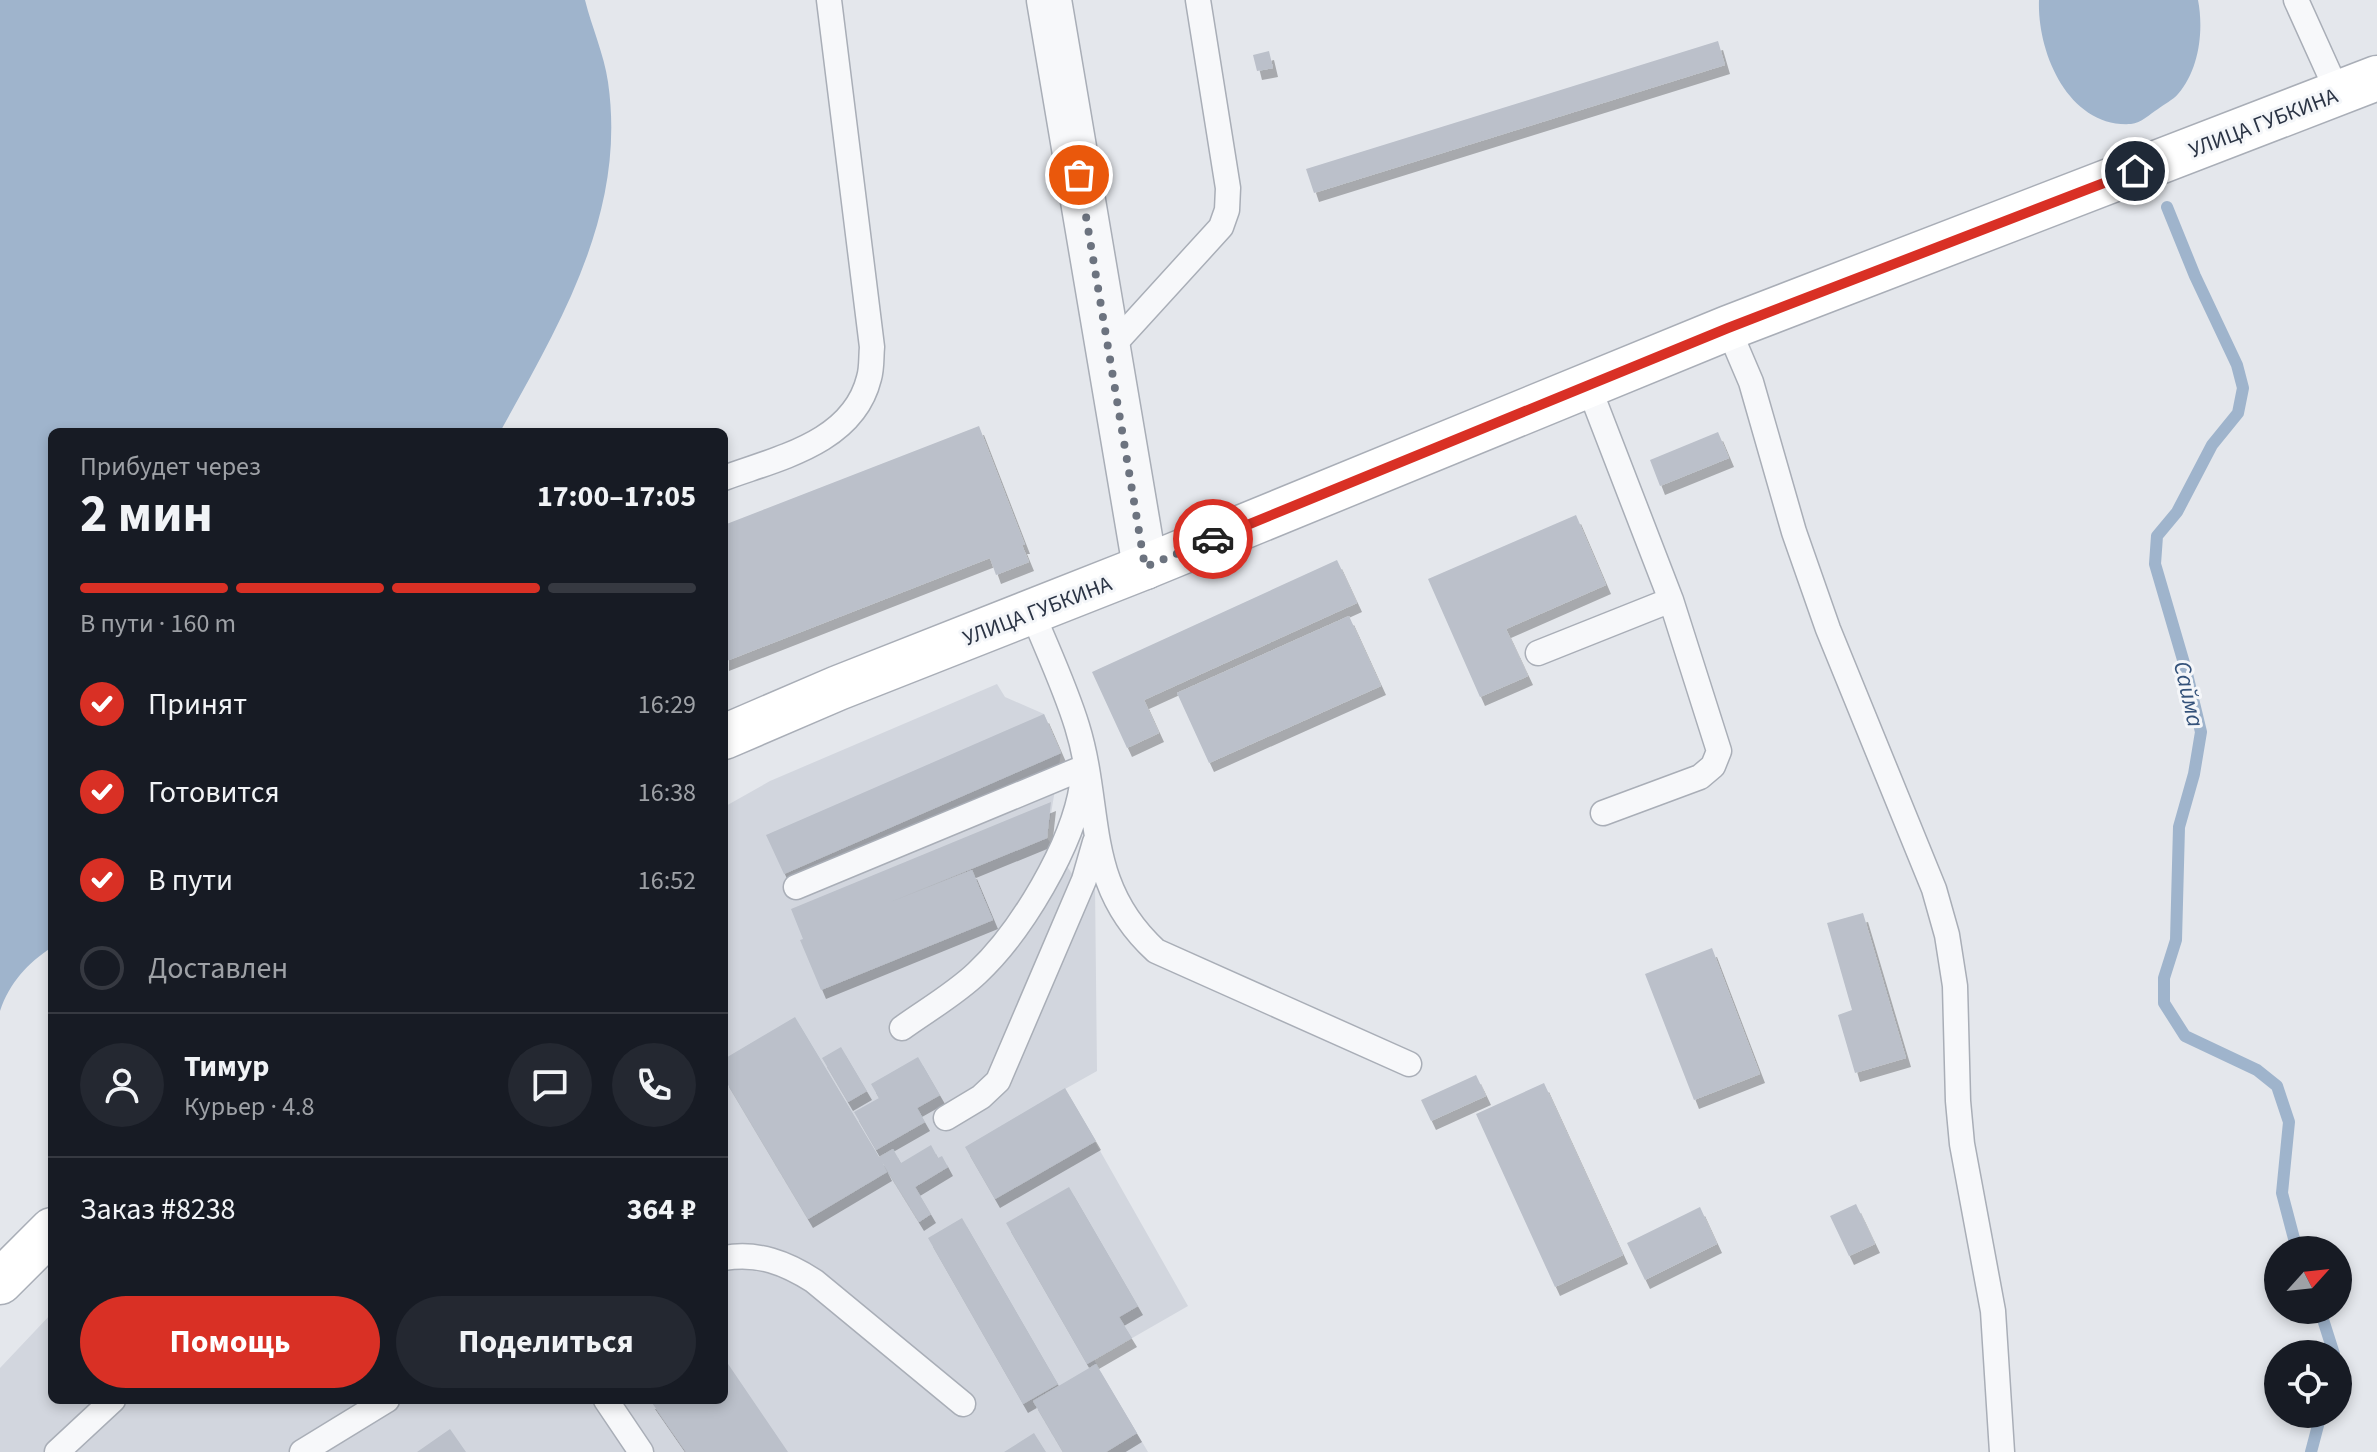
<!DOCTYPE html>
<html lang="ru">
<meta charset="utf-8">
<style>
:root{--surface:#171b24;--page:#242831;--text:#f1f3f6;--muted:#9ea1a6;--line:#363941;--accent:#d93025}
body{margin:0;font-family:"Source Sans 3",sans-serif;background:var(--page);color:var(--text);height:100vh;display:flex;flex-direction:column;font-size:30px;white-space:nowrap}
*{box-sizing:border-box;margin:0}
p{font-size:26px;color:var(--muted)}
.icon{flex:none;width:44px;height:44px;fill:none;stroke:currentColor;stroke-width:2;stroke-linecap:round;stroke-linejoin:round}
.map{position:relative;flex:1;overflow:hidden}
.details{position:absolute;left:48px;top:428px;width:680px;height:976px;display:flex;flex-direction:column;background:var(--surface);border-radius:12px;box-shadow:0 4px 12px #0003}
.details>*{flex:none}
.needle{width:52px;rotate:63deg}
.buttons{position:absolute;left:2264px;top:1236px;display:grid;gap:16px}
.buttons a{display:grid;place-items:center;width:88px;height:88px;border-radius:50%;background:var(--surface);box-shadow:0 4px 12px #0003;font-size:40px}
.pin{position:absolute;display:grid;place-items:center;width:68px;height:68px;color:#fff;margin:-34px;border:4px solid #fff;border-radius:50%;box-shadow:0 2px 8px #0007}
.courier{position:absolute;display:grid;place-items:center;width:80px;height:80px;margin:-40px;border:6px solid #d93025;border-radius:50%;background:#fff;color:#222;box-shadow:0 2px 10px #0007}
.head em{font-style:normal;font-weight:700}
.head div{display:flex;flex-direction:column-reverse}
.head{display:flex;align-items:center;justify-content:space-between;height:136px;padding:0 32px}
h1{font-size:52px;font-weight:700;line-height:60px}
.bar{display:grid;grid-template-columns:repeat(4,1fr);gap:12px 8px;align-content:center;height:96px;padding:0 32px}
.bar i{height:10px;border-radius:6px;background:var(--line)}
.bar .active{background:var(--accent)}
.bar p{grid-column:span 4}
.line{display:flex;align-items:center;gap:20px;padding:0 32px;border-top:2px solid var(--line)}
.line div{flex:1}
.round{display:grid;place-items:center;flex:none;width:84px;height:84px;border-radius:42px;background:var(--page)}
ol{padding:0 32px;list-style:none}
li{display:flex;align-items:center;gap:24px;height:88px}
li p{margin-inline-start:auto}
li .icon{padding:8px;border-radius:50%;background:var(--accent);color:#fff;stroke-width:4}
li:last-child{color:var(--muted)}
li i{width:44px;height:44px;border:4px solid var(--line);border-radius:50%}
.button{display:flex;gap:16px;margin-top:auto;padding:16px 32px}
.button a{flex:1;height:92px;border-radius:48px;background:var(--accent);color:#fff;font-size:32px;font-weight:700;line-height:92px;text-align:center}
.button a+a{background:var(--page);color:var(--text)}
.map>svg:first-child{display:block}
.built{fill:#d2d6de}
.water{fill:#9fb4cc}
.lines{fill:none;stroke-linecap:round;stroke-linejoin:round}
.stream{stroke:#9fb4cc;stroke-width:12}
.building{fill:#bbc0ca;filter:url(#shadow)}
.lane-casing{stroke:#a9aeb7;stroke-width:27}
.street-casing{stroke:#a9aeb7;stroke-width:47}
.secondary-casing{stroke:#a9aeb7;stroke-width:47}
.lane{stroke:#f7f8fa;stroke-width:24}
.street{stroke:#f7f8fa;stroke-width:44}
.secondary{stroke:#fff;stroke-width:44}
.done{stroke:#6c737f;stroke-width:8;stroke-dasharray:0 14.4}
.route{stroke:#d93025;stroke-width:10}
.labels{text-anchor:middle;stroke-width:6;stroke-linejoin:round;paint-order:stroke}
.street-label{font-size:22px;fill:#2b3445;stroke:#f4f6f9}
.water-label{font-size:24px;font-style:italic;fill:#34527a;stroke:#f4f6f9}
</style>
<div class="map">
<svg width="2377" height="1452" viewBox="0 0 2377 1452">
<defs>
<filter id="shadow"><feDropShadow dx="5" dy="9" stdDeviation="0" flood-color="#0004"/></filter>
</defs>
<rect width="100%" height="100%" fill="#e4e7ec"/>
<path class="built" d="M997,684L1005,697L1044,714L1061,753L1047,838L1073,875L1095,885L1097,1071L1065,1089L1188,1306L1094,1360L1148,1452H0V1368L52,1313V1400H724V807L770,781Z"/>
<path class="water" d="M0,0H585C592,28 604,54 608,82C627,213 560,323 500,432H52V947C27,964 10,982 0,1011Z
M2039,0H2198C2204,31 2199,70 2178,94C2173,100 2164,104 2158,109C2150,114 2141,123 2131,124C2069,128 2037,53 2039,0Z"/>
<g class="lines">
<path class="stream" d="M2167,207L2195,276L2237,365L2243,388L2238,413L2212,445L2177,512L2157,536L2155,564L2186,670L2201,732L2194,774L2179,827L2176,940L2164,978V1003L2185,1036L2257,1070L2277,1086L2289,1122L2282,1193L2297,1250
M2320,1310L2334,1354
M2311,1452L2321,1414"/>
</g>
<path class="building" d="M1718,41L1725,65L1314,193L1306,169Z
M1269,51L1273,68L1257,71L1253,55Z
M979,426L1025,545H1022L1029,562L996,575L990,558L724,662V525Z
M1718,432L1729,458L1660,486L1650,460Z
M1576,515L1606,585L1506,629L1528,676L1480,697L1428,579Z
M1337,560L1357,603L1144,700L1159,733L1127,748L1092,672Z
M1349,616L1381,686L1209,763L1177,693Z
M1044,714L1061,753L784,874L766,835Z
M1051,802L1047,838L888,903L972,870L993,920L821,990L800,940L803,939L791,909Z
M1863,913L1906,1058L1855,1073L1838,1015L1852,1010L1827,923Z
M1712,948L1760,1074L1694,1100L1645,974Z
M795,1017L879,1157L893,1149L901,1163L931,1145L938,1158L942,1156L948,1167L915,1187L931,1214L919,1222L882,1162L887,1172L808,1219L724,1078V1059Z
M841,1047L867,1091L848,1102L822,1058Z
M918,1057L940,1095L917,1108L925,1122L876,1150L854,1112L879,1098L871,1084Z
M1476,1075L1486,1096L1431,1121L1421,1100Z
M1544,1083L1623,1255L1555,1287L1476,1114Z
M1065,1088L1096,1141L995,1199L965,1147Z
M1069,1187L1138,1306L1119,1317L1132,1338L1087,1364L1006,1223Z
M1856,1204L1875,1244L1849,1256L1830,1216Z
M1700,1207L1717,1244L1645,1280L1627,1243Z
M962,1218L1058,1384L1023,1404L928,1238Z
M724,1358L788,1452H686L650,1400H724Z
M1096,1364L1137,1433L1106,1452H1063L1033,1401Z
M450,1429L466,1452H417Z
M1034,1433L1046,1452H1004Z"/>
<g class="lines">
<defs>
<path id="lane" d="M2296,0L2338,93
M1728,328L1751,382L1794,532L1828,629L1934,889L1947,935L1955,986L1958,1101L1962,1144L1993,1311L2002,1452
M1108,351L1221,227L1227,210L1228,188L1198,0
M1588,385L1671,600L1719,751L1713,766L1700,777L1603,813
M724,478C778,458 853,443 869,378C872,368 871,357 872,347L829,0
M1032,612C1047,649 1065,687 1077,726C1103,810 1082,883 1156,951L1409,1064
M1538,653L1671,600
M796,887L1085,767
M902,1028C927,1010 955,994 977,973C1021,932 1073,845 1082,785
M946,1118L981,1097L998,1081L1084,880L1095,842
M724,1258C758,1252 786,1263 814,1281L963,1404
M606,1400L641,1452
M57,1452L113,1400
M302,1452L387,1400"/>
<path id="street" d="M1049,0L1145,567"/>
<path id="secondary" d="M724,737L838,688L1145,567L1728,328L2377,78
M0,1282L52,1230"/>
</defs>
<use href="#lane" class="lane-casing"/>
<use href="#street" class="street-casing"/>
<use href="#secondary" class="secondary-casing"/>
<use href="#lane" class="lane"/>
<use href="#street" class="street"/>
<use href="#secondary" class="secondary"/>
</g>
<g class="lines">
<path class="done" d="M1079,175L1145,567L1213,539"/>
<path class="route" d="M1213,539L1728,328L2135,171"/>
</g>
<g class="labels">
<g class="street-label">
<text transform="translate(2263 122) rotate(-21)" y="8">УЛИЦА ГУБКИНА</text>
<text transform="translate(1037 610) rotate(-21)" y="8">УЛИЦА ГУБКИНА</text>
</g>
<g class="water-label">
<text transform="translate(2189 694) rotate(77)" y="8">Сайма</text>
</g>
</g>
</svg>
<div class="buttons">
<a><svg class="needle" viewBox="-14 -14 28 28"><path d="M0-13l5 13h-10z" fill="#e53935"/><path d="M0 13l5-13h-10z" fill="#9ea1a6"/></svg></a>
<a><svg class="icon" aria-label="locate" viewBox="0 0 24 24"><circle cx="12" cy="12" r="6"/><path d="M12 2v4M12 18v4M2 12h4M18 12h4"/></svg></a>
</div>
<div class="pin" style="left:1079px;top:175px;background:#ea580c"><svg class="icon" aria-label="bag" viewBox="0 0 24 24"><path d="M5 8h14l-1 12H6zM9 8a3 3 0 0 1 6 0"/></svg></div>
<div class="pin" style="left:2135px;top:171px;background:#1f2937"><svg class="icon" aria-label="home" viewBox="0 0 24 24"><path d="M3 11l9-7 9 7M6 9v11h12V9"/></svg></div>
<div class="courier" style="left:1213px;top:539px"><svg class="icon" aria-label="car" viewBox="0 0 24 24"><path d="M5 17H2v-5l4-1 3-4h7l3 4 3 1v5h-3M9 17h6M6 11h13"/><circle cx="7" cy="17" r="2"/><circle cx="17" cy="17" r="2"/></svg></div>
<section class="details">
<div class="head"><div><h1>2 мин</h1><p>Прибудет через</p></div><em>17:00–17:05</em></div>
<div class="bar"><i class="active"></i><i class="active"></i><i class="active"></i><i></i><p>В пути · 160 m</p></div>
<ol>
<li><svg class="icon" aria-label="check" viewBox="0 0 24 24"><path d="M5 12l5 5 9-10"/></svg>Принят<p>16:29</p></li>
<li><svg class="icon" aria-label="check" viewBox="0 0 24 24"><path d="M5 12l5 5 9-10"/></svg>Готовится<p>16:38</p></li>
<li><svg class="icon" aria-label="check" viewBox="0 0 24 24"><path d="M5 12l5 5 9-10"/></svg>В пути<p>16:52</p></li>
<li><i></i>Доставлен</li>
</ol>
<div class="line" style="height:144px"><a class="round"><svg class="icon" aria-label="person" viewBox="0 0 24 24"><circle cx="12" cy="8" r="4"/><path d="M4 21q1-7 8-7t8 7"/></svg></a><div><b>Тимур</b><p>Курьер · 4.8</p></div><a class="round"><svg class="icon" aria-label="chat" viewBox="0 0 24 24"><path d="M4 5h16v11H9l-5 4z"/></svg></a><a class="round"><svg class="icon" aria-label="phone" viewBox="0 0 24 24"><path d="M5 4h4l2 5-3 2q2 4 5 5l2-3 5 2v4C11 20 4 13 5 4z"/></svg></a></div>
<div class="line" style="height:104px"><div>Заказ #8238</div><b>364 ₽</b></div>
<div class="button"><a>Помощь</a><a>Поделиться</a></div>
</section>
</div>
